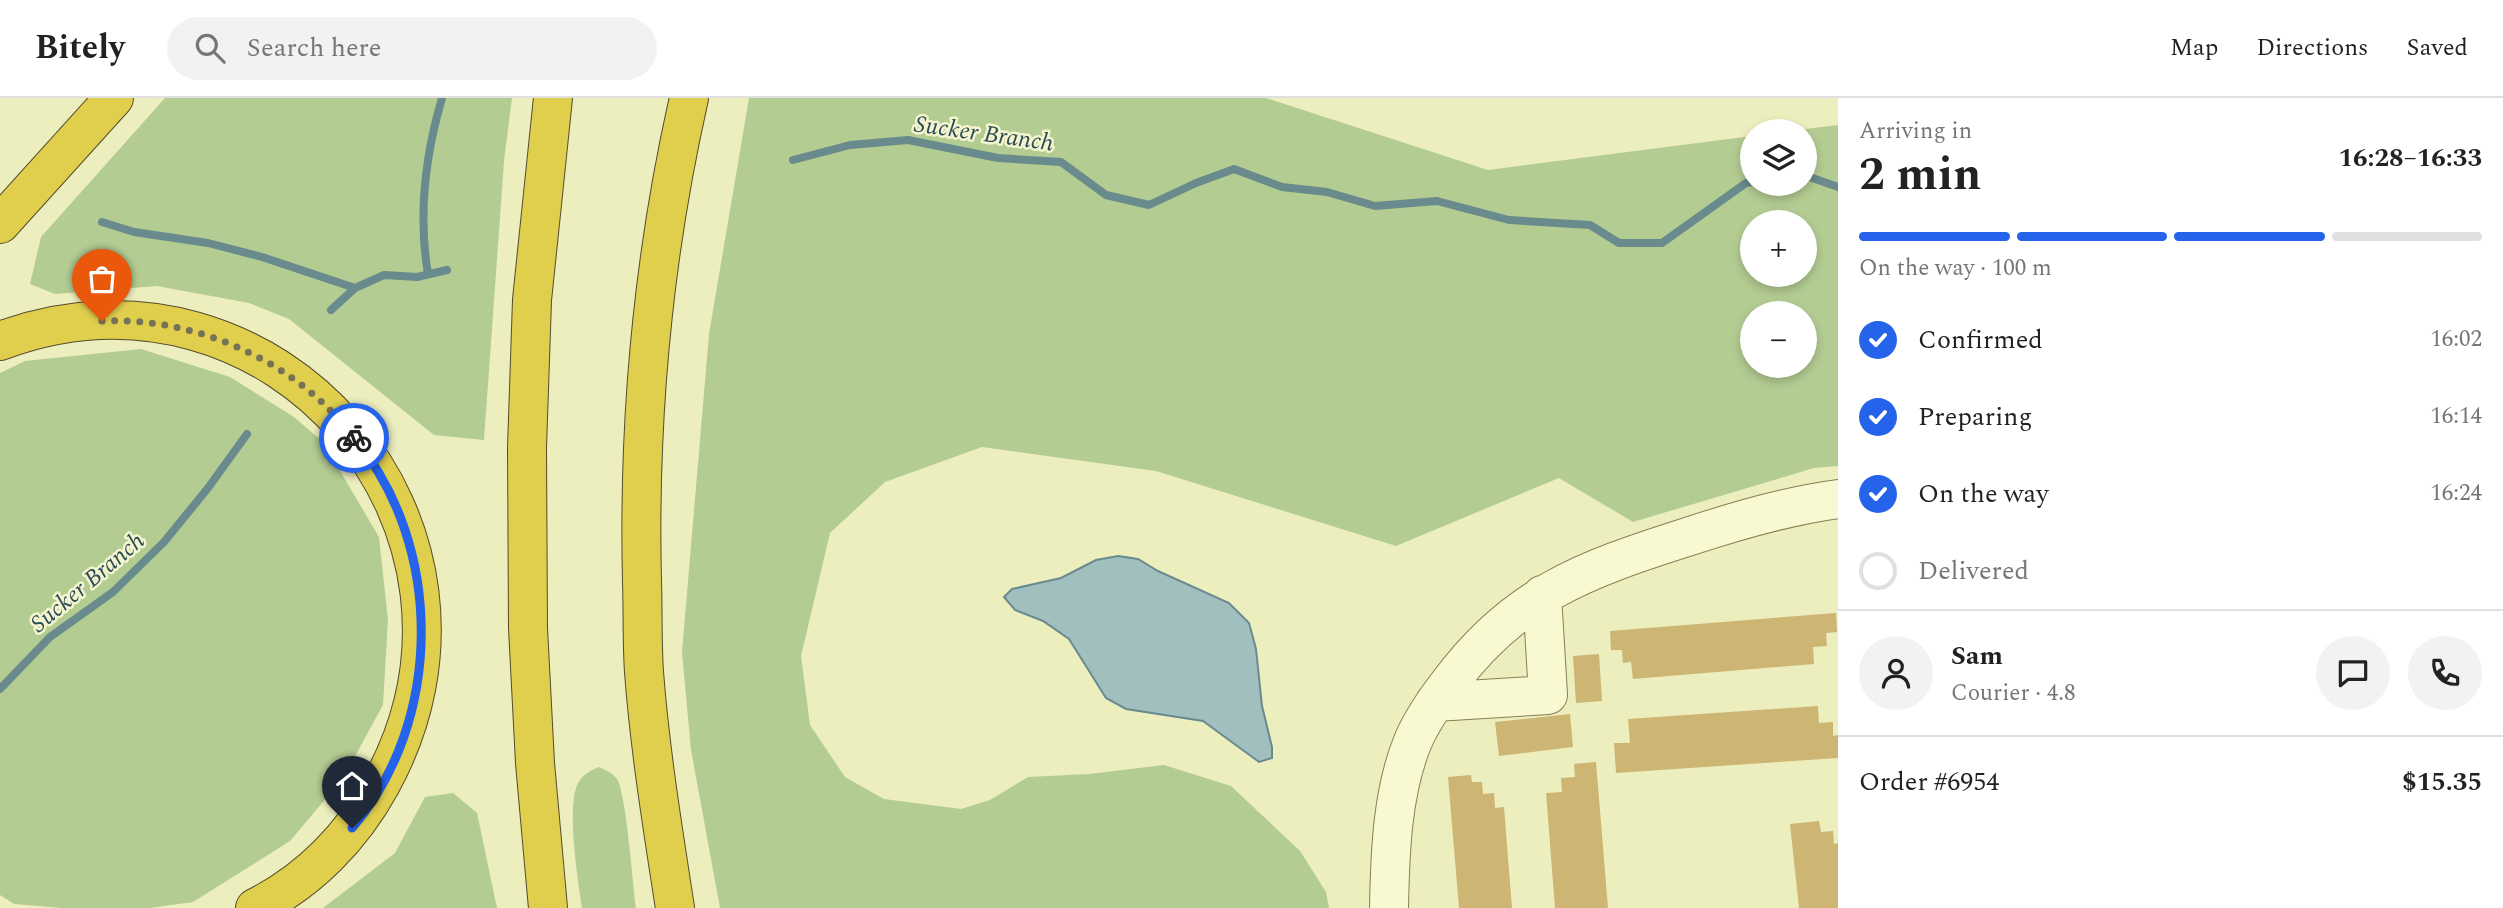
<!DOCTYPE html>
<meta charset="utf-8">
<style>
:root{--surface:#fff;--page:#f2f2f2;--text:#222;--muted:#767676;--line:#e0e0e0;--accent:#2563eb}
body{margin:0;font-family:Spectral,serif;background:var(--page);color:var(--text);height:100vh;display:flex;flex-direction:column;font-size:26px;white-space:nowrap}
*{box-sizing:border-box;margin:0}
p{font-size:23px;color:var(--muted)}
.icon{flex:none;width:38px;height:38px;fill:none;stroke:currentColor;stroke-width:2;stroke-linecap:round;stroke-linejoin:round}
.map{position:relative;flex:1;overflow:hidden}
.details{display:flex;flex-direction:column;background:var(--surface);width:665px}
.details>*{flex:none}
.controls{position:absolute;left:1740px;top:21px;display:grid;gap:14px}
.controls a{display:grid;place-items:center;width:77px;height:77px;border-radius:50%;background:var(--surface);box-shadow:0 4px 10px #0003;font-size:35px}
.pin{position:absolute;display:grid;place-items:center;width:60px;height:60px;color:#fff;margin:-72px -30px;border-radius:50% 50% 50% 0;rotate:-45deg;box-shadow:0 0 7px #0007}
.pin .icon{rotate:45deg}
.courier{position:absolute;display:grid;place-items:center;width:70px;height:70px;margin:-35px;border:5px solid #2563eb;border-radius:50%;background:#fff;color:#222;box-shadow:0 2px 9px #0007}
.head em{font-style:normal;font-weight:700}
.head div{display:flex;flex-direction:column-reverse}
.head{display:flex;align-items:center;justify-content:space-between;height:119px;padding:0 21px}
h1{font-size:46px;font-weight:700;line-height:52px}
.bar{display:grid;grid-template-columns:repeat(4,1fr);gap:10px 7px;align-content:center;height:84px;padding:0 21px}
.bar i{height:9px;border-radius:5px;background:var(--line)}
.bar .current{background:var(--accent)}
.bar p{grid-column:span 4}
.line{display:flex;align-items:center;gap:18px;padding:0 21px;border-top:2px solid var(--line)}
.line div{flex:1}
.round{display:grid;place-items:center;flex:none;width:74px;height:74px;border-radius:37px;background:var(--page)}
ol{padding:0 21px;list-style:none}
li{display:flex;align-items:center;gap:21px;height:77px}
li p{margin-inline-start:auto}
li .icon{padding:7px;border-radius:50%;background:var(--accent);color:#fff;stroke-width:4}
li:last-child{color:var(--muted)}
li i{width:38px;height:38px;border:4px solid var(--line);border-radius:50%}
header{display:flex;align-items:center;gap:42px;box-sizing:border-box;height:98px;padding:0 35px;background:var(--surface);border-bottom:2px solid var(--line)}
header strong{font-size:33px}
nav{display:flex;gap:38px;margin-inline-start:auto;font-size:24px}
.search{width:490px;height:63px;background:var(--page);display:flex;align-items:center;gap:18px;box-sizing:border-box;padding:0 24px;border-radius:38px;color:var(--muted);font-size:26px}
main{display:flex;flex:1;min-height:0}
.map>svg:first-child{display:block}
.green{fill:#b3cc92;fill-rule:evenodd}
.water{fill:#a2bfc0;stroke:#698b8d;stroke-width:2}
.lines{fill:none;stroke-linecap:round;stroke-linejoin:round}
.stream{stroke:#698b8d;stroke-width:8}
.building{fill:#cdb574}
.minor-casing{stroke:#867f57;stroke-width:40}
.highway-casing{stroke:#544b2c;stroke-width:40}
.minor{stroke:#f8f9d1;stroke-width:38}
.highway{stroke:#e0ce4d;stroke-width:38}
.done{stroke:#767255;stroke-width:7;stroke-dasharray:0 12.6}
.route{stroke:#2563eb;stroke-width:9}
.labels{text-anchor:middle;stroke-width:5;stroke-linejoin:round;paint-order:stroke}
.water-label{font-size:24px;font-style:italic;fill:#2b4b56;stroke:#f4f5ce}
</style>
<header>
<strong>Bitely</strong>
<div class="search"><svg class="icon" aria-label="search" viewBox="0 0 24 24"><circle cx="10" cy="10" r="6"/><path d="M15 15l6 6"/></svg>Search here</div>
<nav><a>Map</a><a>Directions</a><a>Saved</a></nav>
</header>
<main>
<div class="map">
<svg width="1838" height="810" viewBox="0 0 1838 810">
<rect width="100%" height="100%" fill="#edeebe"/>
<path class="green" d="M165,0H512L504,63L484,342L434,337L289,221L249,205L157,188L55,196L30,186L41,139Z
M749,0H1266L1488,72L1752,38V86H1804V33H1789L1838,27V368L1814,370L1633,424L1559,380L1396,448L1156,373L982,349L885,384L830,435L801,558L810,627L845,679L884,701L961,711L990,702L1028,679L1089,676L1164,667L1231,688L1300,753L1326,794L1329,810H720L691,652L682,554L709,236ZM1804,124V177H1752V124ZM1804,215V268H1752V215Z
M141,251L230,279L294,319L323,344L379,439L388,522L383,607L343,680L290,743L193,804L150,810H61L14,806L0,797V275L25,263Z
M599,669C605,672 613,675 617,681C626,694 633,787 636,810H582C578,783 566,708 578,685C582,677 591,672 599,669Z
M453,695L477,715L497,810H323L395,755L425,699Z"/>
<path class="water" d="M1118,458L1138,461L1158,473L1229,505L1249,525L1256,551L1262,608L1272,649V660L1259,664L1203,623L1126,611L1106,600L1069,541L1043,523L1015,512L1004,499L1012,491L1061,480L1096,462Z"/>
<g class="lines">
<path class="stream" d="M793,62L850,47L908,42L998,60L1061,64L1106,97L1149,107L1196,85L1234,71L1282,89L1327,94L1375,108L1437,103L1509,122L1590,127L1619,145H1662L1746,85L1752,84
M1804,77L1838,89
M102,124L134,134L208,145L262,159L355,190
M428,176C418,117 425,58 442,0
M331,212L355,190L384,177L417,179L447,172
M0,591L50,539L113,494L164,444L208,390L247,336"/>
</g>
<path class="building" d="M1836,515L1837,534L1826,535L1827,548L1813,549L1814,566L1633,581L1631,564L1623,565L1622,552H1611L1610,533Z
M1599,556L1602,603L1576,605L1573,558Z
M1818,608L1819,625L1833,624V638L1838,637V660L1616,675L1614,645H1630L1628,621Z
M1570,616L1573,649L1499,658L1495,624Z
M1596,664L1608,810H1555L1546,695L1562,694L1561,680L1575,679L1574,666Z
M1471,677L1472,684H1482L1483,696L1494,695L1495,710L1504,709L1512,810H1459L1448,679Z
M1819,723L1821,734L1833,733L1834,746L1838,745V810H1799L1790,726Z"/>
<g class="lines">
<defs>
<path id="minor" d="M1435,604L1548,597L1542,497
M1389,810C1390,755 1392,694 1413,643C1422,622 1436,602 1450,584C1515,497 1584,472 1684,440C1733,424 1786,408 1838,401"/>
<path id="highway" d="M0,126L114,0
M0,243C274,141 522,430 381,686C352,739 309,783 255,810
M548,810L535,665L528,530L527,350L532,202L553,0
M675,810C663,732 650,653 644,574C642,544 643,514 642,484C638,321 653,159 689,0"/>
</defs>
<use href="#minor" class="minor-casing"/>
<use href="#highway" class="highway-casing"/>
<use href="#minor" class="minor"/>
<use href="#highway" class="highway"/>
</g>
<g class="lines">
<path class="done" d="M102,223C184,219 271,253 329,311C338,320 346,330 354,340"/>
<path class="route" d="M352,730C444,623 444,447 354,340"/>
</g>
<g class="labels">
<g class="water-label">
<text transform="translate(984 35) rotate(8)" y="8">Sucker Branch</text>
<text transform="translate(87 484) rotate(-40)" y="8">Sucker Branch</text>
</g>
</g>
</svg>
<div class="controls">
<a><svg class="icon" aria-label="layers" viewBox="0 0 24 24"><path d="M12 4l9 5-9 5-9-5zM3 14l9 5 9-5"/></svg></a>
<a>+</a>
<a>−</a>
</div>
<div class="pin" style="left:102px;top:223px;background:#ea580c"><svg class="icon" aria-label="bag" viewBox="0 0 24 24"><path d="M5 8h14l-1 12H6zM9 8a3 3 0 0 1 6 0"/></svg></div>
<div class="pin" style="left:352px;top:730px;background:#1f2937"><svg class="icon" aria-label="home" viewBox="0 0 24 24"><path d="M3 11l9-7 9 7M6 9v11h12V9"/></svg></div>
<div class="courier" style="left:354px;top:340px"><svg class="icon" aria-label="bike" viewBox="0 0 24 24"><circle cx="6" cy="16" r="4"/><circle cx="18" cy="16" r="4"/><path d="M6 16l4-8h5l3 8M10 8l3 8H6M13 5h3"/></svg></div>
</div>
<section class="details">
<div class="head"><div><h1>2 min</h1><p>Arriving in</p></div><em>16:28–16:33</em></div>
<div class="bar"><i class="current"></i><i class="current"></i><i class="current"></i><i></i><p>On the way · 100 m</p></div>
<ol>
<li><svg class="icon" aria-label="check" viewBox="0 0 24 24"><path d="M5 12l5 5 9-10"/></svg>Confirmed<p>16:02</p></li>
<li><svg class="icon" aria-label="check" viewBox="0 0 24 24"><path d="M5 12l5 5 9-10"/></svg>Preparing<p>16:14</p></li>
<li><svg class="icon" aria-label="check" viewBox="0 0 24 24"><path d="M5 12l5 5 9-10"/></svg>On the way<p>16:24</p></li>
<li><i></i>Delivered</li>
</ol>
<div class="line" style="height:126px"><a class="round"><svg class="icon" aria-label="person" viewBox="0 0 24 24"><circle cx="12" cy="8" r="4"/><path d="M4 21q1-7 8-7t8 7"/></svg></a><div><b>Sam</b><p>Courier · 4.8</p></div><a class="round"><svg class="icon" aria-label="chat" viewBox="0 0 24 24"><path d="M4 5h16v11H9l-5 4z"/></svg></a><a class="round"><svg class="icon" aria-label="phone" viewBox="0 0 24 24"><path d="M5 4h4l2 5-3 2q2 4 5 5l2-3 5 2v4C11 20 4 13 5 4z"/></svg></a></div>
<div class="line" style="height:91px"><div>Order #6954</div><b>$15.35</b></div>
</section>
</main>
